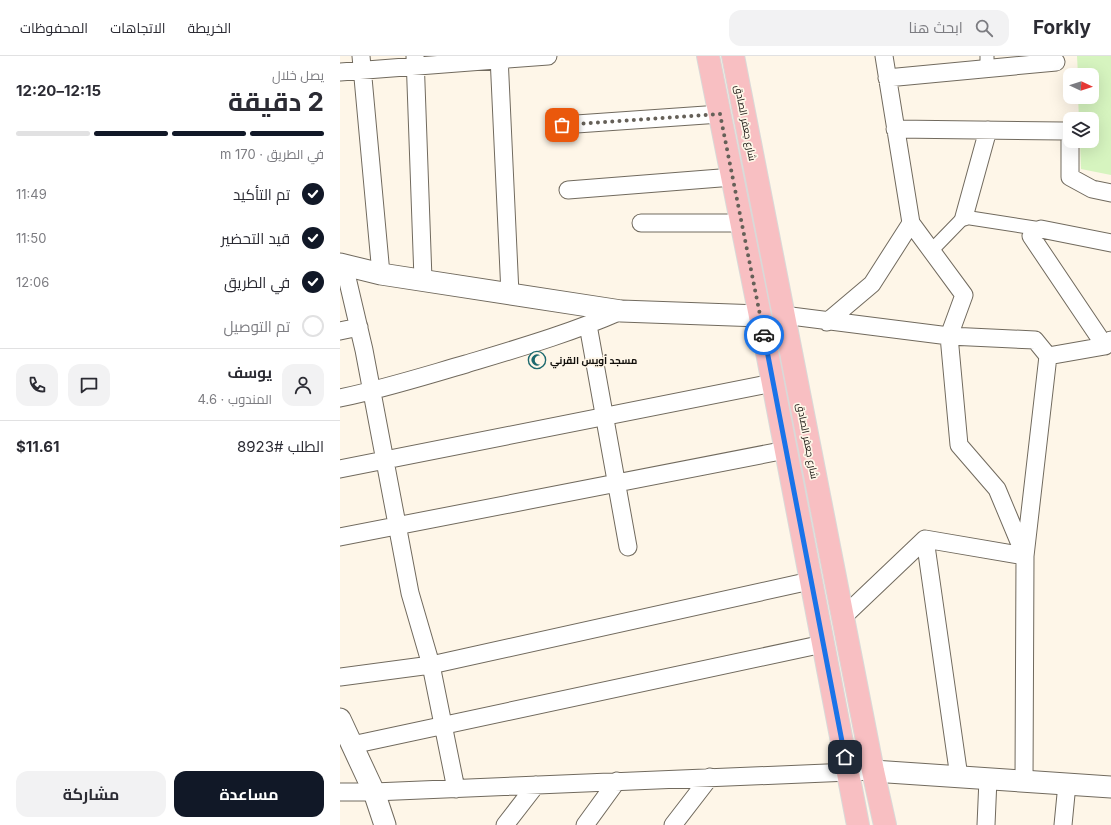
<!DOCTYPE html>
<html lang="ar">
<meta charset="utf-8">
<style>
:root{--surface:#fff;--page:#f2f2f3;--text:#2b2b33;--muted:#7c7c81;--line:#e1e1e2;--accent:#111827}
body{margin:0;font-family:Inter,Cairo,sans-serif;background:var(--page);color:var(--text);direction:rtl;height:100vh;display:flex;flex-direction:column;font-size:15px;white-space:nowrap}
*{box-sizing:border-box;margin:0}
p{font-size:13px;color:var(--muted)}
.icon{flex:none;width:22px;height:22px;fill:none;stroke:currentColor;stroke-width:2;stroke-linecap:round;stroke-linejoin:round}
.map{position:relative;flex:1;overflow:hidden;direction:ltr}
.drawer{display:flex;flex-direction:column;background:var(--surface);width:340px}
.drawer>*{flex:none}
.needle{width:26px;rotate:94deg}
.buttons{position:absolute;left:723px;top:12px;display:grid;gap:8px}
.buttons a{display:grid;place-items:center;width:36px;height:36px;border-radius:8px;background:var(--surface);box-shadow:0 4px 16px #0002;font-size:20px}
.pin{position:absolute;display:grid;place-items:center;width:34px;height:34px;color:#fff;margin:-17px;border-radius:8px;box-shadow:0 2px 6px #0006}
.courier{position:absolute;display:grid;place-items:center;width:40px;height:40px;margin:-20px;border:3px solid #1a73e8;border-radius:50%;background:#fff;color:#222;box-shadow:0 1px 5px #0007}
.overview em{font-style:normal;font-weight:700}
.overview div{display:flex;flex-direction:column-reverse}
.overview{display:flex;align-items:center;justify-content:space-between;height:68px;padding:0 16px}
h1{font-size:26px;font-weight:700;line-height:30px}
.bar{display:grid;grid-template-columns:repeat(4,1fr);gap:6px 4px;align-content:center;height:48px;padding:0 16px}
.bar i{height:5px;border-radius:3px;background:var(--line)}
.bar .selected{background:var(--accent)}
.bar p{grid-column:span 4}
.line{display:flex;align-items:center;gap:10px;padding:0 16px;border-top:1px solid var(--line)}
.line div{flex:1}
.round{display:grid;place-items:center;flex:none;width:42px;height:42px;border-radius:12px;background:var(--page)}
ol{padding:0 16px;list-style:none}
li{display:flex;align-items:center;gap:12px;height:44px}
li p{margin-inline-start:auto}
li .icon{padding:4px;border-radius:50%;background:var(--accent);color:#fff;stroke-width:4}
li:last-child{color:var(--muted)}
li i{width:22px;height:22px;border:2px solid var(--line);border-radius:50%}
.action{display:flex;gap:8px;margin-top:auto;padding:8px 16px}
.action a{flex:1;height:46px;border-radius:12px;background:var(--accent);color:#fff;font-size:16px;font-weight:700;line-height:46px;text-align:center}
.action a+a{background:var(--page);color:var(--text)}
header{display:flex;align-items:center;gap:24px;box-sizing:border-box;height:56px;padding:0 20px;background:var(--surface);border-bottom:1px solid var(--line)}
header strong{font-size:19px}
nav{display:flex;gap:22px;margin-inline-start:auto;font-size:14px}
.search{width:280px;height:36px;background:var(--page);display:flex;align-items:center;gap:10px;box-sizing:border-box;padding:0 14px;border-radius:12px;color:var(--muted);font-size:15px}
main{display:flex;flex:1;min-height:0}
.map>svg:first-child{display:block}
.green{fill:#d6f4bf}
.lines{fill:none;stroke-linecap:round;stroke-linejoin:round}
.pedestrian-casing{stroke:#716a5e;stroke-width:15}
.minor-casing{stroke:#716a5e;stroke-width:19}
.tertiary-casing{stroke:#716a5e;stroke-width:23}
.primary-casing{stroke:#d9d9d8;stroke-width:24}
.pedestrian{stroke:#fff;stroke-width:13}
.minor{stroke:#fff;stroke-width:17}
.tertiary{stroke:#fff;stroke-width:21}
.primary{stroke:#f8bfc2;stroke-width:22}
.done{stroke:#656058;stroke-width:4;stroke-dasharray:0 7.2}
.route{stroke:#1a73e8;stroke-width:5}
.labels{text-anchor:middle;stroke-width:3.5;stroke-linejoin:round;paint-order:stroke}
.street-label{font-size:10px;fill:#120f0b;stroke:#fef6e8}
.poi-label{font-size:10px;font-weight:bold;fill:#120f0b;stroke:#fef6e8;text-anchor:start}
</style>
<header>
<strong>Forkly</strong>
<div class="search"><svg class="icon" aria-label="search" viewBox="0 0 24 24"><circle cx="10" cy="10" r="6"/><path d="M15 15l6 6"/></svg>ابحث هنا</div>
<nav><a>الخريطة</a><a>الاتجاهات</a><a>المحفوظات</a></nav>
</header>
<main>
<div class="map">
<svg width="771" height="769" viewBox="0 0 771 769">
<rect width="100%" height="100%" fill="#fef6e8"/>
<path class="green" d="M737,0H771V119L741,113L740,85H752V63H739L738,41H752V19H738Z"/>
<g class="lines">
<defs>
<path id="pedestrian" d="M647,13V0
M591,195L624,161L701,173"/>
<path id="minor" d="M21,0L41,218
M75,0L83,223
M159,0L170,238
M544,0L571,167L624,239L609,280L619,389L657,433L685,500
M0,16L208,0
M547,22L716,6
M222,69L380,58
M555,73L723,75L730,78
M730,85V121L752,133L771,137
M228,134L393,121
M624,161L648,74
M301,167H402
M4,209L24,294L70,537L91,609L116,733
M443,259L609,280L695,284L708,300L765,290L771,284
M487,266L532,228L571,167
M248,269L288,491
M0,275L19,271
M765,290L691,180L701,173L771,187
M0,342C43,333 84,320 126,308C179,292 231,277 281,255
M0,413L433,327
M0,481L446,394
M585,483L619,721
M503,561L585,483L685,500
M0,621L91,609L470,525
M12,689L483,588
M684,725L685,500L708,300
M0,736H34L533,715
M165,769L196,729
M245,769L277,725
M333,769L370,721
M646,769L648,723
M723,769L727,728"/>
<path id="tertiary" d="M0,208L41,218L281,255L420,260
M0,663L34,736L45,769
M533,715L771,731"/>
<path id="primary" d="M368,0L420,260L518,769
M393,0L533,715L545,769"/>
</defs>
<use href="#pedestrian" class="pedestrian-casing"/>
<use href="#minor" class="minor-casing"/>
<use href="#tertiary" class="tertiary-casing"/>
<use href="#primary" class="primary-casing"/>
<use href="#pedestrian" class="pedestrian"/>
<use href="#minor" class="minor"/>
<use href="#tertiary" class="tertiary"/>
<use href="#primary" class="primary"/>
</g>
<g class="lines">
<path class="done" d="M222,69L380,58L424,279"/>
<path class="route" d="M424,279L505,701"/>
</g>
<defs>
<symbol id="mosque-ring" viewBox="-11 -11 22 22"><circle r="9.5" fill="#fef6e8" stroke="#1c696e" stroke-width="1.5"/><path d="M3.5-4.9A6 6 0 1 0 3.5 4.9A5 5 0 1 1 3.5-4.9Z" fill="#1c696e"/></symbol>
</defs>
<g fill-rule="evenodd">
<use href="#mosque-ring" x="187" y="294" width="20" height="20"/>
</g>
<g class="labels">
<g class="street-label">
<text transform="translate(406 67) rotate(79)" y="4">شارع جعفر الصادق</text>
<text transform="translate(468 385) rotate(79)" y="4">شارع جعفر الصادق</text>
</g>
<g class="poi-label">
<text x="210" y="308">مسجد أويس القرني</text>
</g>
</g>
</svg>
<div class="buttons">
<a><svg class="needle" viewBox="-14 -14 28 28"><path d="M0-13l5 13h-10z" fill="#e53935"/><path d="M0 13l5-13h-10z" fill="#7c7c81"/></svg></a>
<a><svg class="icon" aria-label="layers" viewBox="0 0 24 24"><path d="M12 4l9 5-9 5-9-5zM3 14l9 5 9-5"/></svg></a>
</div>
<div class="pin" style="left:222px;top:69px;background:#ea580c"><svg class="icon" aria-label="bag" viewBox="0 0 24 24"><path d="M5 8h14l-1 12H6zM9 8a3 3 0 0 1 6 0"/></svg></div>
<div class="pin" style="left:505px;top:701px;background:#1f2937"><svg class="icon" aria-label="home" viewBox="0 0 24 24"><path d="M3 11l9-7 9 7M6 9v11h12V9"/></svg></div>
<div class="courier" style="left:424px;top:279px"><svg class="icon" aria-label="car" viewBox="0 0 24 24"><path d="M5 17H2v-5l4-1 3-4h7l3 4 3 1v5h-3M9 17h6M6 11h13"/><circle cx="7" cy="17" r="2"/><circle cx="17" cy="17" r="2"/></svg></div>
</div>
<section class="drawer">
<div class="overview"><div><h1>2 دقيقة</h1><p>يصل خلال</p></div><em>12:15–12:20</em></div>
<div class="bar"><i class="selected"></i><i class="selected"></i><i class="selected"></i><i></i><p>في الطريق · 170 m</p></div>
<ol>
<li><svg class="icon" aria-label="check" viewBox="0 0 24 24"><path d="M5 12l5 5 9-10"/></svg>تم التأكيد<p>11:49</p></li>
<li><svg class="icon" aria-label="check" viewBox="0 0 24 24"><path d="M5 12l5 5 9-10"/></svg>قيد التحضير<p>11:50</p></li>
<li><svg class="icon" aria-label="check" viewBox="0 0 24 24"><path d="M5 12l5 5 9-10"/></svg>في الطريق<p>12:06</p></li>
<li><i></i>تم التوصيل</li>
</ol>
<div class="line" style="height:72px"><a class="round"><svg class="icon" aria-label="person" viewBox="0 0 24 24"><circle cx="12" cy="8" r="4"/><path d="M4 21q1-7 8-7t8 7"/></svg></a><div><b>يوسف</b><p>المندوب · 4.6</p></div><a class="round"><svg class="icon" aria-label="chat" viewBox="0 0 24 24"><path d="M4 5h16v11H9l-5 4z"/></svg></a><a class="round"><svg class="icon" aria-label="phone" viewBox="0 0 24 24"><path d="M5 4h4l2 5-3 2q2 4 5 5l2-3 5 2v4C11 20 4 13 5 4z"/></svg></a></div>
<div class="line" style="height:52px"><div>الطلب #8923</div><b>$11.61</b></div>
<div class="action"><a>مساعدة</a><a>مشاركة</a></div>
</section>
</main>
